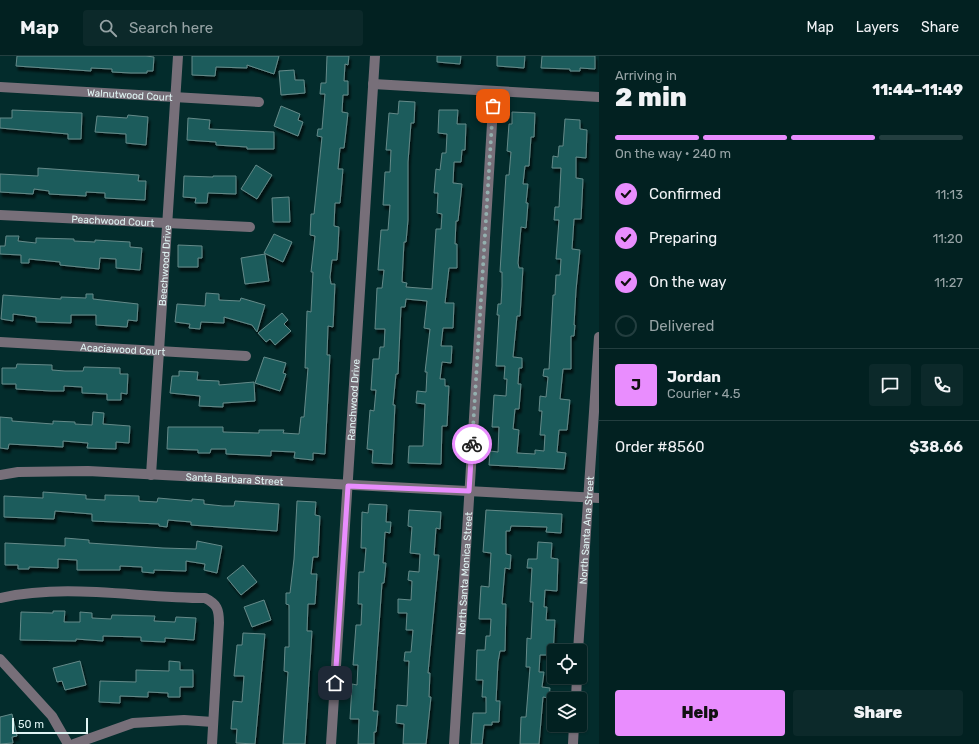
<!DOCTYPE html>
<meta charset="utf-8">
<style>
:root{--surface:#022121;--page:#0c292a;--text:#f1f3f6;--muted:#96a3a5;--line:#233e3f;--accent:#e98dfe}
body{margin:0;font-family:Rubik,sans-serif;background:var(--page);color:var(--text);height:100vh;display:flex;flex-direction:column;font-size:15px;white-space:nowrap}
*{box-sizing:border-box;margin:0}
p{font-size:13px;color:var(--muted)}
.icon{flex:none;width:22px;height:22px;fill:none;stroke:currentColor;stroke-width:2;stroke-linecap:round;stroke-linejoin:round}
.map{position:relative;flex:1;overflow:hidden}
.drawer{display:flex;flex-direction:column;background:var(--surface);width:380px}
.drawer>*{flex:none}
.fabs{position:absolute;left:547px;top:588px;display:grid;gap:8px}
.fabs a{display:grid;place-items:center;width:40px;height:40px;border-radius:4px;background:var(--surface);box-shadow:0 1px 3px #0004,0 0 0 1px var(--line);font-size:20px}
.scale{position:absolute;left:12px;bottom:10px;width:76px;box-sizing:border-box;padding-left:4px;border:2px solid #e0f5f4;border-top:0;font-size:11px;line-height:14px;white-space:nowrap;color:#e0f5f4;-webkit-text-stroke:3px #032c2c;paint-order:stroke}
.pin{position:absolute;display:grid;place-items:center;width:34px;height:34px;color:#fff;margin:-17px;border-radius:8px;box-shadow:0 2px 6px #0006}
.courier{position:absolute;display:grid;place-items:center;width:40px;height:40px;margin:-20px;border:3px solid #e98dfe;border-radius:50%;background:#fff;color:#222;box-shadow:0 1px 5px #0007}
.headline em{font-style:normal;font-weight:800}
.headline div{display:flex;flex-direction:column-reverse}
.headline{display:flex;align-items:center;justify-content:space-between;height:68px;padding:0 16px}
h1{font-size:26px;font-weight:800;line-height:30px}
.bar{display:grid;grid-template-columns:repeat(4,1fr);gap:6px 4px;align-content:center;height:48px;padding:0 16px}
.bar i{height:5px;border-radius:3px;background:var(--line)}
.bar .on{background:var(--accent)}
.bar p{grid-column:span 4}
.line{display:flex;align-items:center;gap:10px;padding:0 16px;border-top:1px solid var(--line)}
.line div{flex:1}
.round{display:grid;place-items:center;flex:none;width:42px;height:42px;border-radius:4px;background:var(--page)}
ol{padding:0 16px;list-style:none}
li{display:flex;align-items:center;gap:12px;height:44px}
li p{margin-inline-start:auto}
li .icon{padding:4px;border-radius:50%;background:var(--accent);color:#111;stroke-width:4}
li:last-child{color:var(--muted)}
li i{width:22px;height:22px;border:2px solid var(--line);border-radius:50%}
.primary-button{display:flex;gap:8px;margin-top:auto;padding:8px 16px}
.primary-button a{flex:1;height:46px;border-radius:4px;background:var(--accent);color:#111;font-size:16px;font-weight:800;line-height:46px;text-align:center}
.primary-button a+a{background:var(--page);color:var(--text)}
header{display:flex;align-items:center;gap:24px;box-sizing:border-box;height:56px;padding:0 20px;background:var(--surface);border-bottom:1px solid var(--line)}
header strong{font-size:19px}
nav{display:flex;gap:22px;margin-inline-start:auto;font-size:14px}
.search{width:280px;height:36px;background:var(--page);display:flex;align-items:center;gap:10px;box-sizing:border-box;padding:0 14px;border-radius:4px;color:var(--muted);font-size:15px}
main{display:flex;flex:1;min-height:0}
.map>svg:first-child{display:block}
.building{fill:#1f5b5b;stroke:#648a89;filter:url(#shadow)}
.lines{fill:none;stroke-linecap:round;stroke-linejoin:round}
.minor{stroke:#776f79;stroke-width:10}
.done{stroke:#93afae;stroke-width:4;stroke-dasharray:0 7.2}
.route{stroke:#e98dfe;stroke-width:5}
.labels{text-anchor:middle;stroke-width:4;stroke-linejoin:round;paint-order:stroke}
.street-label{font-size:10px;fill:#e0f5f4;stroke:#032c2c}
</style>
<header>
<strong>Map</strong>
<div class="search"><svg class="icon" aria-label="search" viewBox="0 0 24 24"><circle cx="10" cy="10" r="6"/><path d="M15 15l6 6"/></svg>Search here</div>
<nav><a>Map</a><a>Layers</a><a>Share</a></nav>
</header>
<main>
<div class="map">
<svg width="599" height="688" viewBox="0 0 599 688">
<defs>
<filter id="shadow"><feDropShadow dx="2" dy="4" stdDeviation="1" flood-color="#0009"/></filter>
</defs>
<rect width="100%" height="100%" fill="#032c2c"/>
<path class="building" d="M17,0H146L154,1L153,15H147V17H131L112,16V13L91,12V15L16,10Z
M192,0H279L274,18L247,9V12L216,11L215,20L192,19Z
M327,0H349L348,9L345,8L344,25H348V39H343L342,56L348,57L344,92H340L338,113H343L340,147H335L334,170L339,171L338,191L337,204H332L330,221L331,228H335L333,271L328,270L327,299H330L325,398L313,397V404L294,402L295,396L271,395V400L226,398V393H211L210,397H198V394L167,393L168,371H223V376L259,377V374H284L283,377L299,378L301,361H304L308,312H305L307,255L311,256L313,216H311L315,180L310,179L311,158H314L322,81L317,80L318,73H322L325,38H320L321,27H326Z
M437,0H461L460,8L437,6Z
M497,0H525L524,12L497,10Z
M542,0H595V13L580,12V15H570V13L541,12Z
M294,14L295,24H304L305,37L281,39L279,15Z
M399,45L415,46L414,67H411L408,106V164L406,186H404L402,226L407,227L406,231L432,233L436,173H441L442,158L437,157L438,137H434L436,113L440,114L442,97H446L447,78L438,77L439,54H458L457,68H466L465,94H462L461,106H454L453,127L462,128L458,165H456L455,188H457V212H449L445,247H454L453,272H443L441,290H452L451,307L442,306L440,323H445V330H449L447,370H442L441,408L408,407L409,390H423L425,348L416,347L417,335L426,336L427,316H425L430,273L424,272L427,245L406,243L405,251H401L398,318H396L393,349H395L392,408L372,407L373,394L367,393L370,354L374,355L376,334H371L373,303H379L380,291H384L385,273H375L377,232H382L384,214H378L381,174H388L390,149H383L385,116H390L391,94H386L389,57L398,58Z
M281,50L300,58L298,64L303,66L298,80L274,70Z
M12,54L82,57L81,83H68V78L0,72V62H12Z
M512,56L535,57L534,81H531L529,110H525L523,128H528L526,147H528L526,172L521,171L518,207L519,212H523L520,260H517L513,301L522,302V312H519L518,328H521L519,353H515L513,373L519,374L517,397L535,398V394L544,395L545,379H540L542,355H539L540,340L546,341L548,321L543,320L544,313H549L553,239H555L556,219H560L561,203H556L559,164H554L555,151H559L561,112H552L553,100L558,101L559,90H563L565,63L580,64V73L587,74L586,102L576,101V122L583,123L581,163H574L572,193L580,194L576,234L574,269H575L574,280H571V313H563L560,343L570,344L567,374H559L557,396L566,397L564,413L489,409L490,395L498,396L499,371H492L494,339L506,340L507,323H504L505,310H496L499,259H497L498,248H501L502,230V216H500L505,134L506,119H509L511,96L507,95L509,68H512Z
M128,59L148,61L146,89L126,87V78L95,76L97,60L127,62Z
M188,62L210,64L209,73L274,76V93H247V91L216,89V86L187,84Z
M256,109L272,119L257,143L241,133Z
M38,112L139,119L138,125H146L145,144L105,142V137L86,136V140L49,138V135L34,133L33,138L0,136V118L38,120Z
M184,120L213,121V120H236V138L208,137L207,147H195L196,142L183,141Z
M289,141L290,166H273L272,142Z
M274,178L292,186L283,206L264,197Z
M6,180H19L18,185L36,187V182L74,183V185L95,186V184L130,186V191L142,192L140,214L116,212V203L100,202L99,213L60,209V206L29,203V207H21V199L0,198V190H5Z
M178,189L202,190V202H198V211H178Z
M265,198L269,225L245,228L241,202Z
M206,237L219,238V244L240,245L241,242L265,249L257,276L252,269L224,261V267L201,266L200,273L189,272L190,268L175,266L177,248L205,250Z
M86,238H93V243L138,248L137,265L128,264L127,271L96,269V259H71V267L36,266V261L13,258V265L1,263L3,239L61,243V241L86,242Z
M282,257L288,264L284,268L291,275L275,289L270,283L266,286L258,277Z
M264,301L286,307L283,317L286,318L280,335L255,327Z
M17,308L52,309V314L65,315H83L84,311L120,312V318H128L127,338L121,337V344H107V338L82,337V331L64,330V335H51L16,333V328H2V312H16Z
M179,315L198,316L197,324L219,325V329L254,326L255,345L223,347V351L199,350L200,340L170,337L172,320H179Z
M93,356L104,357L103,368L130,370L129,387L116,386V393L87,392L88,387L63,385V391L9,388L8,393L0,392V361L12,362V365L53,368V365L75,366V368L92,369Z
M43,436L86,439V443L105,444V439L139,440V445L157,446L158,442L192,445V443L204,444V448L223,450H234L235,445L279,448L277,475L191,469V466L168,464L167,471L159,470V468L92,465V458L55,455L54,463L4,461V440L43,442Z
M297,445L316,446L315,459L320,460L318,501H313L311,518H317L315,548H308L307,575H312L305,688H283L288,616L284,615L285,591H289V549L286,548V537H290L294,503Z
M369,448L387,449L386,466H391L390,477L385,476L383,507H386L384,527H382L373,655H378L376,676H374V688H358L359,663H350L351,646L352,628L357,629L358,609H353L356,569H361L362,548H358L359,516H364L366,492H361L362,456L368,457Z
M409,454L441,456L440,473L436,472L434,499H439L428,617H430L429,641H431L426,688H403L404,668L396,667L397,649L407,650L409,605H404L405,596H411L413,574H406L407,557H398V543L411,544L412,525L408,524L409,515L419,516L420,498L410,497L412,471L408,470Z
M486,454L562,458L561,477L546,476L547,471L511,470L510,475H506V498L511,499L510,513L505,512L502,548H506L505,595H500L498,606L496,645H500L499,666H492V669H484L482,688H471L473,657H486V641H482L483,624H476L477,594H485L486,580H490L491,563H479L481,530L489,531L491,497L483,496Z
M65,482L89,484V487L163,492L196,493L197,485L222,490L217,517L204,514L205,508L186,505V515L154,514V517L142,516V511L120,510V514H77V504L58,503V512L29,511V513H18V509H5V487L65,490Z
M538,486L552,487L551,502L558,503L557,535L545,534L544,551H547L546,564H555L553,599H540L539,616H544L542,631L550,632L549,642L543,641L539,688H520L521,661H526L530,611H526L527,582L531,583L533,546H530L532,512H527L528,503H537Z
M243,509L257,526L241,539L227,522Z
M264,544L271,564L252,571L244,551Z
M53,555H65L64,566H80V556L92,557V562L111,563L112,559L155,560L154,565L175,566L176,561L196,562L194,584L165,582V586L141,585V581L103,580V585L76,583V585L20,584L21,556L53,557Z
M243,577L265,578L255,688L236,687L237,673H231L233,645L242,646L244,620H234L237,589H242Z
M80,605L86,629L65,634L62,625L57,626L53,612Z
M169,605L180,606V614H193V631H180V641H168V637L148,636V641L120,640V647L99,646L100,625L136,626V614L169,615Z
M12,658L17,680L12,681L13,687L0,688V661Z"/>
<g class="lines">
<g class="minor">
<path d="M373,28L599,41"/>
<path id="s1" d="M0,31L259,46"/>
<path id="s2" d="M0,159L250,171"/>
<path id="s3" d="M0,286L246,300"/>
<path id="s4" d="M0,419L18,416L88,415L599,442"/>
<path id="s5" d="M151,419L178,0"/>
<path d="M0,542C67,527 137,542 205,542C217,548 219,553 219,567L212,688"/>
<path id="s6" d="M578,595L599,281"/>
<path d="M0,603L52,660L68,688"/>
<path d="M576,643L577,621"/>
<path d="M74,688L133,667L184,664L213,666"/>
<path id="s7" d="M331,688L375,0"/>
<path id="s8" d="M454,688L494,35"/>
<path d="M573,688L574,669"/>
</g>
</g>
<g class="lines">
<path class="done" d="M472,388L493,50"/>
<path class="route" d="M335,627L348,430L469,435L472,388"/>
</g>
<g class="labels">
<g class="street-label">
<text dy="4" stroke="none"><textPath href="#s1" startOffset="130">Walnutwood Court</textPath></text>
<text dy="4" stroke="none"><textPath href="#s2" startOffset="113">Peachwood Court</textPath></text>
<text dy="4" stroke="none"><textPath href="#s5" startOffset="210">Beechwood Drive</textPath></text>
<text dy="4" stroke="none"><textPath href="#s3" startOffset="123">Acaciawood Court</textPath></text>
<text dy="4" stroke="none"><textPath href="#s7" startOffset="345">Ranchwood Drive</textPath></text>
<text dy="4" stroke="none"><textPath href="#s4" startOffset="235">Santa Barbara Street</textPath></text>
<text dy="4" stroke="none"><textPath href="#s6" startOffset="121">North Santa Ana Street</textPath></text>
<text dy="4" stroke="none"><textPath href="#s8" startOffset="171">North Santa Monica Street</textPath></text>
</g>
</g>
</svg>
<div class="fabs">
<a><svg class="icon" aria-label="locate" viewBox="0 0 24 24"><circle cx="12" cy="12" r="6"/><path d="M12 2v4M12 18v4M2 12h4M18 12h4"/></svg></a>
<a><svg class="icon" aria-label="layers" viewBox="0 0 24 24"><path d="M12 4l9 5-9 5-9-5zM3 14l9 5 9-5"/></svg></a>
</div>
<div class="scale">50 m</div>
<div class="pin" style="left:493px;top:50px;background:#ea580c"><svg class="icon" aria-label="bag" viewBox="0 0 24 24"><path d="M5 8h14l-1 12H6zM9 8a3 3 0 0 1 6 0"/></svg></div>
<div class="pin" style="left:335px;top:627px;background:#1f2937"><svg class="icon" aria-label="home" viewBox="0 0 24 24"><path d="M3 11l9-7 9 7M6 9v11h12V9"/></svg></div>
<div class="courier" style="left:472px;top:388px"><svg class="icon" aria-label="bike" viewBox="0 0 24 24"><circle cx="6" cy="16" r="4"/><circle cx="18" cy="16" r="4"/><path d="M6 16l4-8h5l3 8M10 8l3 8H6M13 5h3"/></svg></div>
</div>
<section class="drawer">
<div class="headline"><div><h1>2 min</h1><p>Arriving in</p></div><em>11:44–11:49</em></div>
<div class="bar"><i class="on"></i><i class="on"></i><i class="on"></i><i></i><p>On the way · 240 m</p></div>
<ol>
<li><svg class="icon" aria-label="check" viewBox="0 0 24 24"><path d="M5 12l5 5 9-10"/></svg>Confirmed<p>11:13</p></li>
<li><svg class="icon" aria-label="check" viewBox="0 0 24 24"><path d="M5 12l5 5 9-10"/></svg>Preparing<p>11:20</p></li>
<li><svg class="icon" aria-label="check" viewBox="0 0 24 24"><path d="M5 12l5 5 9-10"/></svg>On the way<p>11:27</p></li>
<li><i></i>Delivered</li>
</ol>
<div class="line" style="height:72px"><b class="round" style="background:var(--accent);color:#111">J</b><div><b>Jordan</b><p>Courier · 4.5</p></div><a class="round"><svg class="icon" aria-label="chat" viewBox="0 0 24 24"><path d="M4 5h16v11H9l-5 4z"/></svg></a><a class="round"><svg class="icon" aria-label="phone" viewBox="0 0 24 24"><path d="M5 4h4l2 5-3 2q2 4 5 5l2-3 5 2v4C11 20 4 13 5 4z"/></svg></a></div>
<div class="line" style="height:52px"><div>Order #8560</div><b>$38.66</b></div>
<div class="primary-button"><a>Help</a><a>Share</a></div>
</section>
</main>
